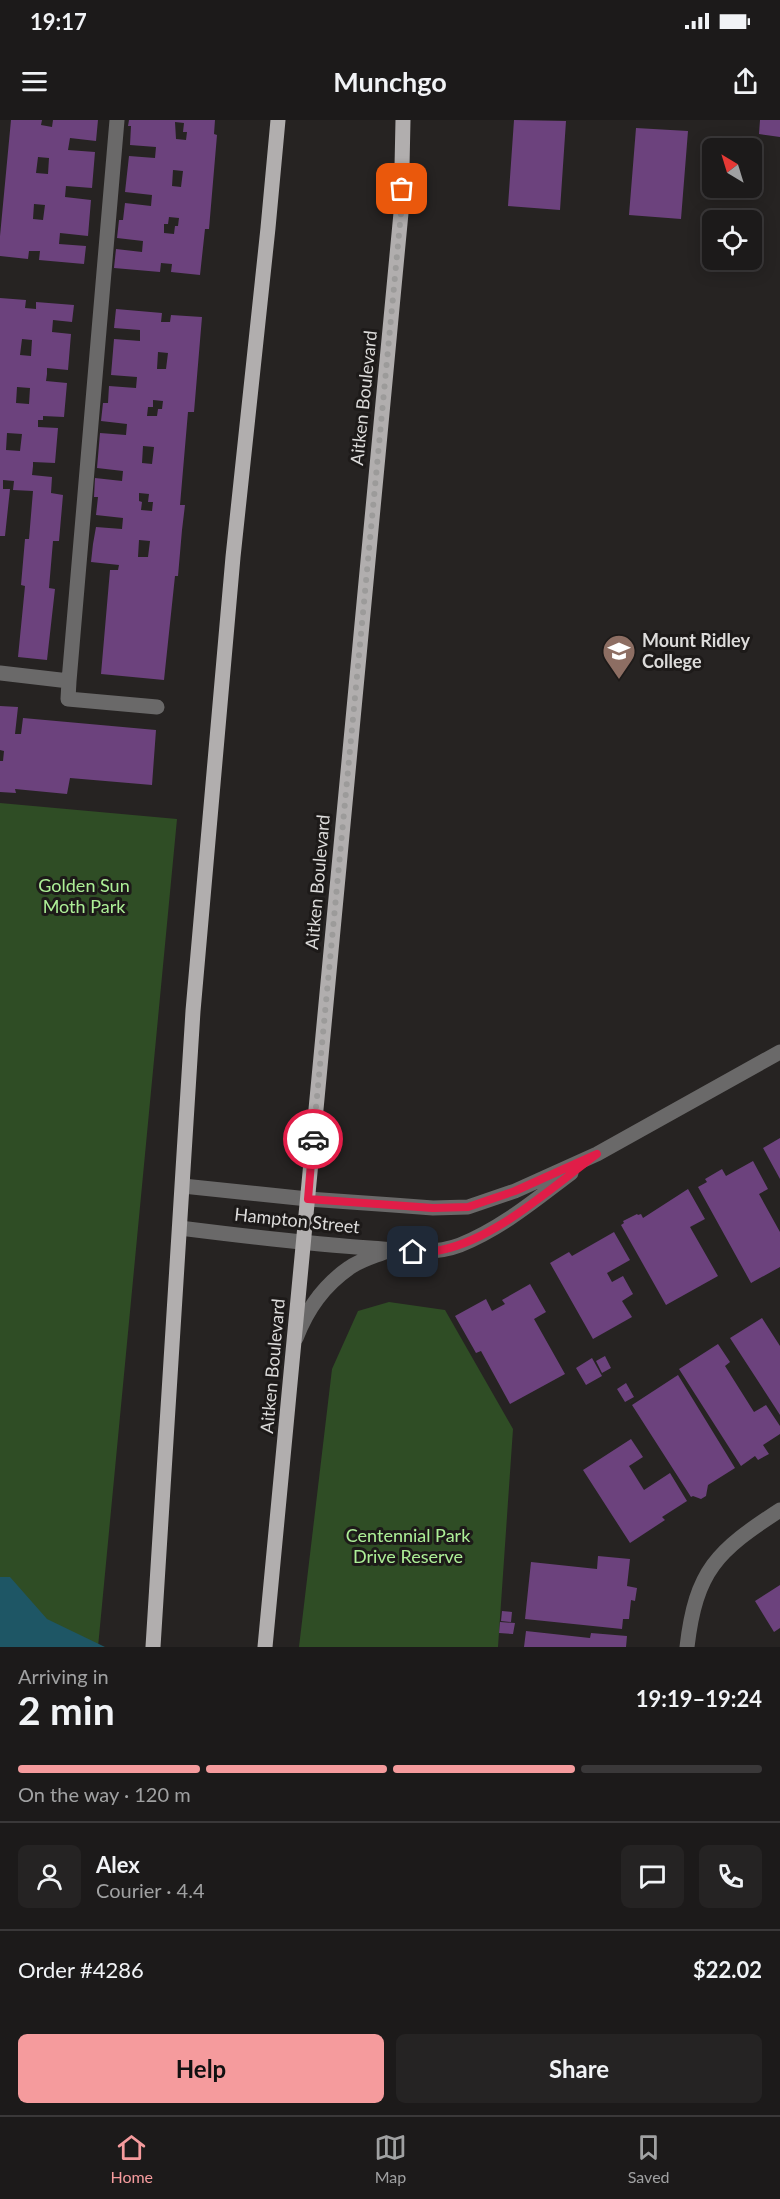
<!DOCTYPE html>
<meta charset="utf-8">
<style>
:root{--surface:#1c1a1a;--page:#252323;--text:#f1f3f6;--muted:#a0a1a2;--line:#3a3839;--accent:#f59b9d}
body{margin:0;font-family:Lato,sans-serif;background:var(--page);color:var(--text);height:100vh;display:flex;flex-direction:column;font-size:22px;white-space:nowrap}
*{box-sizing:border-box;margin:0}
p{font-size:20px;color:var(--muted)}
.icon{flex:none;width:33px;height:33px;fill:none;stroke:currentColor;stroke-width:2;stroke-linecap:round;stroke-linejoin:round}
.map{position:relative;height:1527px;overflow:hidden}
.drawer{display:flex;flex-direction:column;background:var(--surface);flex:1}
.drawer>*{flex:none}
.needle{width:39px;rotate:322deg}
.controls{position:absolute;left:702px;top:18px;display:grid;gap:12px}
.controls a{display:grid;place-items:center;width:60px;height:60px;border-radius:9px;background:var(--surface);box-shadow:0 3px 15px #0003,0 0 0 2px var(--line);font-size:30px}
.pin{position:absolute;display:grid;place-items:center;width:51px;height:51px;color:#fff;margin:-26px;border-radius:12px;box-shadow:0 3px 9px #0006}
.courier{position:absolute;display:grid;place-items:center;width:60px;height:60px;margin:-30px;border:4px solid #e11d48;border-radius:50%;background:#fff;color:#222;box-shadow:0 2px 8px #0007}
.summary em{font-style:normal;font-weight:700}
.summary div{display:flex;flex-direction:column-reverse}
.summary{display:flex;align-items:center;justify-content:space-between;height:102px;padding:0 18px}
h1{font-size:39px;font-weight:700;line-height:45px}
.bar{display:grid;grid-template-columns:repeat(4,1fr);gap:9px 6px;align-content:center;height:72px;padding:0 18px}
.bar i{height:8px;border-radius:4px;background:var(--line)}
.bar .active{background:var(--accent)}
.bar p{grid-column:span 4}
.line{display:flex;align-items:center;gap:15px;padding:0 18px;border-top:2px solid var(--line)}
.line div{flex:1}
.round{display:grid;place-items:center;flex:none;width:63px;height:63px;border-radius:9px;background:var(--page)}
.button{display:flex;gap:12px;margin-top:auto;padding:12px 18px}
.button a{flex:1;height:69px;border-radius:9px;background:var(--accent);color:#111;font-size:24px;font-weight:700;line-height:69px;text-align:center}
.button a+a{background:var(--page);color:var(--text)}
.status{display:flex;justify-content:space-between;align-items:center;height:42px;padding:0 30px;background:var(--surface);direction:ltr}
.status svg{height:16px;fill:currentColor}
header{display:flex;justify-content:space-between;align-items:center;height:78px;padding:0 18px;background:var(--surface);font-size:27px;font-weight:700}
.dock{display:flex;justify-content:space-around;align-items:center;height:84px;border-top:2px solid var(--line);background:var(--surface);font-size:16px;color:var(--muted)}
.dock a{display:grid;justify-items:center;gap:3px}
.dock .active{color:var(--accent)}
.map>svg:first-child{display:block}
.green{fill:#2f4d25}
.water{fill:#1e5665}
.building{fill:#6c427d;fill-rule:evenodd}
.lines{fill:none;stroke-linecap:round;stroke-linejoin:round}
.minor{stroke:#6a6969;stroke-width:15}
.major{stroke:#b1aeae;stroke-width:15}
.done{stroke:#9c9b9a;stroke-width:6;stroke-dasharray:0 10.8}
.route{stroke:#e11d48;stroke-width:8}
.labels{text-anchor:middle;stroke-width:6;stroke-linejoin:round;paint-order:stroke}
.street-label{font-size:18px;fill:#dcdbda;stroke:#1d1a19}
.poi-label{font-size:18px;font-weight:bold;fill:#dcdbda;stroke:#1d1a19;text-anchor:start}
.park-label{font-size:18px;fill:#adef97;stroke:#1d1a19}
</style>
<div class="status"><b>19:17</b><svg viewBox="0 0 49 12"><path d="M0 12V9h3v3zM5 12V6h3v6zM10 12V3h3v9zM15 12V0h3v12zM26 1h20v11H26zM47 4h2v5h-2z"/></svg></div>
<header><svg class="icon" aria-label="menu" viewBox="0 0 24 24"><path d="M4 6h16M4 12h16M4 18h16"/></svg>Munchgo<svg class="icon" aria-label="share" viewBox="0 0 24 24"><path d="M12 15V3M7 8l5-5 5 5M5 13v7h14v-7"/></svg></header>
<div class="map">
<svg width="780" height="1527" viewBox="0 0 780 1527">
<rect width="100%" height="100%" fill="#262322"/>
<path class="green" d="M0,683L177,699L98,1527H0Z
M389,1182L445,1190L513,1309L498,1527H299L332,1249L358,1191Z"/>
<path class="water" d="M0,1457H10L47,1499L105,1527H0Z"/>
<path class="building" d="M11,0H42L41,5L52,7L53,0H98L96,21L70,18L68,30L95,32L92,68L66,66L65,77L91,80L88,116L60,113L59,124L86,126L84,144L39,140L40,131H29L28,139L0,136V116ZM38,37L49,38L48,54L36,53ZM34,84L45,85L43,100L33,99Z
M129,0H215L214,14L217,15L209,109H205L200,155L171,152L172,144L161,143L160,152L114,148L116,129L142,132L143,121L117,118L119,100H123L125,83L151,86L152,75L125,72L129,36L155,38L156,27L130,25L131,6H128ZM175,2L184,3L183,12H187L186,20L176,19ZM173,50L183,51L181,67L172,66ZM169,97L179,98L178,106H175L174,114L164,113V104H168Z
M514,0L566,1L560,90L508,86Z
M760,0H780V17L759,14Z
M636,8L688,11L681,99L629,95Z
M0,178L26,180L25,188L36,189V182L74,185L72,202L53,200L52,212L71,214L68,250L47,248V254L46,261L67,263L64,297L43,296V300H38V307L58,308L55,343L33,342V346L32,355L52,357L51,373L63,375L59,421H53L49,468L55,469L47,540L18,537L25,466L21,465L25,419H29L33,371L13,370L14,361L3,360V369H10L5,416H0ZM22,219L32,220L31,236L20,235ZM17,267L30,268L29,284L16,283ZM7,313L22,314L20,331L6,330Z
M116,189L162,193L161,202H170L171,195L202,197L194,292H188L180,385H185L182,410L178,456H175L164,560L101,554L110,450H118L119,445L91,442L93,424L96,407L122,409L123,398L96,395L98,377H94L95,358L122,361L123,351L97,348L100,313L126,315L127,304L101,301L103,283H108L109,266L136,268L137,257L111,255L114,219L140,221V210L114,208ZM158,232L168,233L166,249H157ZM153,280L163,281L162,289H158L157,296H147L148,287H153ZM143,326L154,327L152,344L142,343ZM139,373L149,374L148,382H153L152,391L141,390L142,382L139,381ZM139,420L150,421L148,437H138Z
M0,586L18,587L15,614H21L23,598L156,610L152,665L70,658L67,674L15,669L16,673L0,672V641H3L4,631L0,630Z
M780,1018V1059L763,1028Z
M753,1041L768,1069L759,1074L780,1112V1147L751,1163L698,1067L707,1062L705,1059L722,1049L726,1056Z
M688,1069L705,1099L690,1107L718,1156L666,1185L621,1105L624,1103L623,1101L637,1094L638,1095L641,1094L643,1098Z
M614,1112L630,1140L607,1153L612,1162L623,1156L633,1174L622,1181L632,1197L593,1219L550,1143L569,1132L572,1136Z
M530,1164L546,1192L534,1199L565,1254L510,1284L481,1231L476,1233L455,1196L486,1179L492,1191L505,1184L502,1180Z
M762,1198L780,1226V1295L730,1218Z
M718,1224L730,1242L725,1246L754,1292L766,1285L780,1306V1314L763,1325L769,1334L758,1340L755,1336L741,1346L679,1249Z
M605,1236L611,1248L602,1253L596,1241Z
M592,1238L602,1256L586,1265L576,1248Z
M678,1255L735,1348L708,1365L706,1376L701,1379L693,1376L691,1377L632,1285Z
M626,1263L634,1277L625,1282L617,1269Z
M631,1319L643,1337L629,1346L644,1370L670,1353L687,1381L662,1397L665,1400L630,1423L583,1350Z
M598,1436L630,1439L627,1466L637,1468L635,1481L631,1480L629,1499H623L622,1509L525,1499L531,1442L597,1449Z
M780,1465V1508L774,1512L755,1481Z
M502,1491L512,1492L511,1502L501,1501Z
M500,1502L515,1503L513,1514L499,1513Z
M526,1511L590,1518L591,1513L627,1516L626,1527H524Z"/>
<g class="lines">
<path class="minor" d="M0,553L69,561L117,0
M69,561L68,579L157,587
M183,1066L308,1079L393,1085L433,1088L468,1087L515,1071L597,1034L780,932
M180,1108C244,1116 307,1124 370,1128C401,1130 431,1136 460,1125C502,1108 535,1080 571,1053
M296,1218C307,1189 323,1166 349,1148C360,1140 375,1136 387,1131
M687,1527C696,1450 717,1431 780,1390"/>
<path class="major" d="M153,1527L193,891L233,437L268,108L278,0
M265,1527L401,93L403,0"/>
</g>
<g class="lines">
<path class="done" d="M313,1019L401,93L402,69"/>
<path class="route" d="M313,1019L308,1079L433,1088L468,1087L515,1071L597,1034C552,1067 496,1119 441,1130C432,1132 422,1132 413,1132"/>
</g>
<defs>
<symbol id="school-pin" viewBox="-11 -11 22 30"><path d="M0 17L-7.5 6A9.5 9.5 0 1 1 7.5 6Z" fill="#8d6e63" stroke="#1d1a19"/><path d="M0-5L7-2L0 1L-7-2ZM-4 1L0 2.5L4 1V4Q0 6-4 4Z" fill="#fff"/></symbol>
</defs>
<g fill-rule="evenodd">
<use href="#school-pin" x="600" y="512" width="38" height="52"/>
</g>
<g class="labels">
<g class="street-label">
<text transform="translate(364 278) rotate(-84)" y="6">Aitken Boulevard</text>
<text transform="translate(318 762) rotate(-85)" y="6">Aitken Boulevard</text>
<text transform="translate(297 1101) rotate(6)" y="6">Hampton Street</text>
<text transform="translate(273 1246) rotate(-85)" y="6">Aitken Boulevard</text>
</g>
<g class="poi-label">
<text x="642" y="527">Mount Ridley<tspan x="642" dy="21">College</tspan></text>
</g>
<g class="park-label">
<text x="84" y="772">Golden Sun<tspan x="84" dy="21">Moth Park</tspan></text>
<text x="408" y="1422">Centennial Park<tspan x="408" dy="21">Drive Reserve</tspan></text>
</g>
</g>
</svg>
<div class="controls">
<a><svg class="needle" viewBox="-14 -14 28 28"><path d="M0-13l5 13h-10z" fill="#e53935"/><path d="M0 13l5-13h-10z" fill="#a0a1a2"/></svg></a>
<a><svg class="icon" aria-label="locate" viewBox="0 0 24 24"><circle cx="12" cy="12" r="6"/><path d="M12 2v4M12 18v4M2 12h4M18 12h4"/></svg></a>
</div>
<div class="pin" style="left:402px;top:69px;background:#ea580c"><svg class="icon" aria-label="bag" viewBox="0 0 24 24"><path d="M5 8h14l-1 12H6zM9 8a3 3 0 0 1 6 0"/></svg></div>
<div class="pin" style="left:413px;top:1132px;background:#1f2937"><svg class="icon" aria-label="home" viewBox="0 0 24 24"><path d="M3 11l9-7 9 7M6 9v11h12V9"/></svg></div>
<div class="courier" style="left:313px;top:1019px"><svg class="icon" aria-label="car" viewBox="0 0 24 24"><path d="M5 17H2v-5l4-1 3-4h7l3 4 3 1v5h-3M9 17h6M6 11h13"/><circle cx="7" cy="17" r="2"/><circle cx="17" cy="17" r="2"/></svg></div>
</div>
<section class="drawer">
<div class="summary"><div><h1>2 min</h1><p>Arriving in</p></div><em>19:19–19:24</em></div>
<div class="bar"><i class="active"></i><i class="active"></i><i class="active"></i><i></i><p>On the way · 120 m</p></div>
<div class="line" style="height:108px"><a class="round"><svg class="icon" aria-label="person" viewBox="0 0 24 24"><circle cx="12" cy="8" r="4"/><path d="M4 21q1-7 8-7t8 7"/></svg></a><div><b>Alex</b><p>Courier · 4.4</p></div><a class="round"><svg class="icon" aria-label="chat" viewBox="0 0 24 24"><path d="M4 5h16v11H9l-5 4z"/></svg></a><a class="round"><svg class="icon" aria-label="phone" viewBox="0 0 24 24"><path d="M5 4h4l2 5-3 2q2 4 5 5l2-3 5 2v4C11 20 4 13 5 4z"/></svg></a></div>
<div class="line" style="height:78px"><div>Order #4286</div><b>$22.02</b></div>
<div class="button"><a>Help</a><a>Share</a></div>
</section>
<nav class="dock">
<a class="active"><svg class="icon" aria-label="home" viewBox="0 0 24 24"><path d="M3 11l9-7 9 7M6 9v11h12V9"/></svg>Home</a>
<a><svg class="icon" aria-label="map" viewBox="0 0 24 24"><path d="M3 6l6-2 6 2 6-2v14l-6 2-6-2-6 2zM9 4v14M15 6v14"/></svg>Map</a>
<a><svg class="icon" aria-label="saved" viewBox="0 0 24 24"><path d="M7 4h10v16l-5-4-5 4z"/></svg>Saved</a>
</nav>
